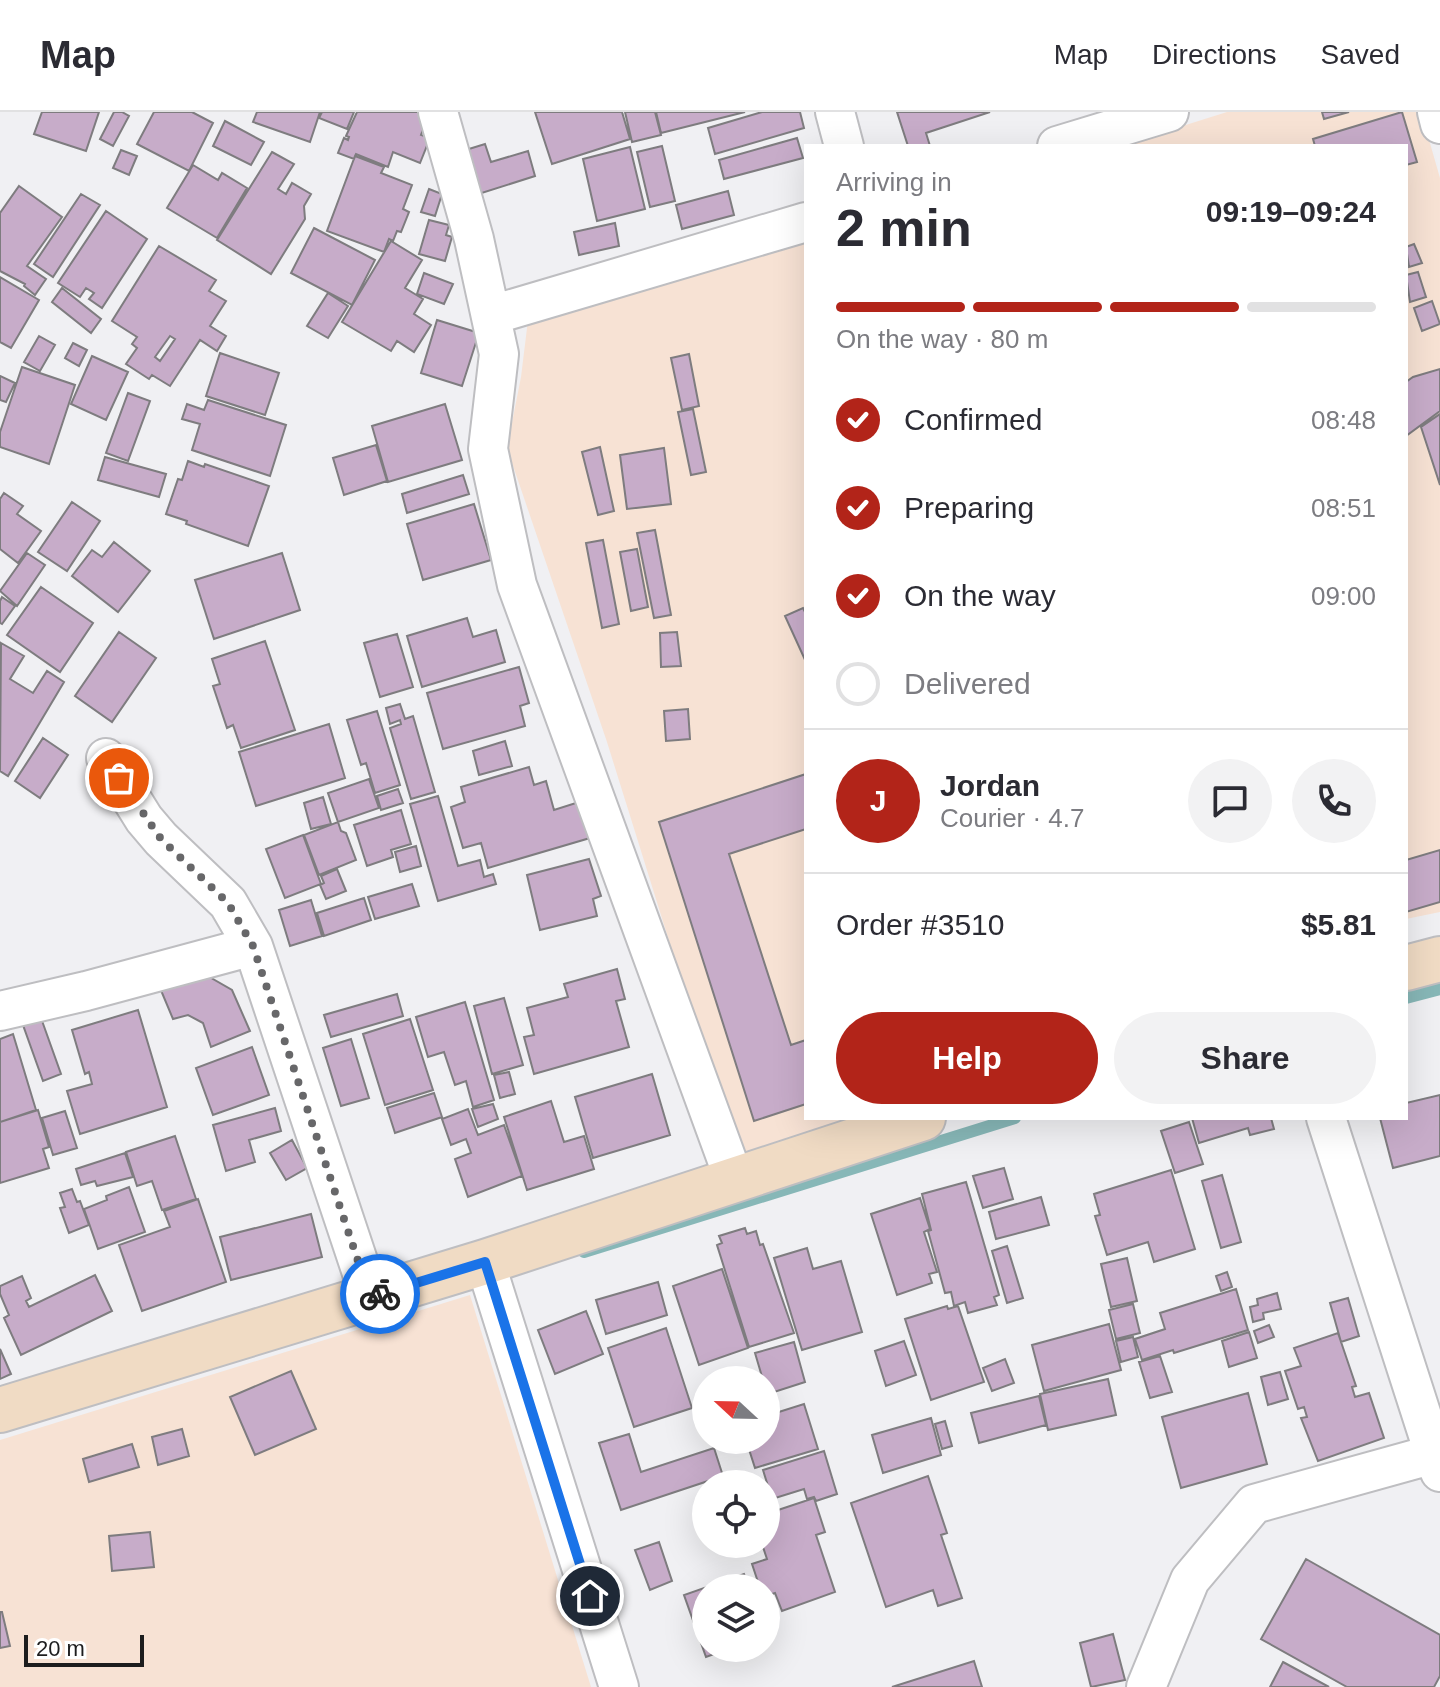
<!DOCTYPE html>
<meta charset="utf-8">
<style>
:root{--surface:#fff;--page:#f2f2f3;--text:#2b2b33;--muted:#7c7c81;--line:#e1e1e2;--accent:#b22419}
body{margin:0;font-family:Arial,sans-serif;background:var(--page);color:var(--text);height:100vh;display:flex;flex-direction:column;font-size:30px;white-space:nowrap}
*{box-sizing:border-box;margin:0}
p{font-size:26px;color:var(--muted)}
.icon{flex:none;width:44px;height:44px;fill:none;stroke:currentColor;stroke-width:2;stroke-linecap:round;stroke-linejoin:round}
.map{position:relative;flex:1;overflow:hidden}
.side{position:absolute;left:804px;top:32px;width:604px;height:976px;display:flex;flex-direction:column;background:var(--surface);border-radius:0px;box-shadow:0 8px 32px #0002}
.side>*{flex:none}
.needle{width:52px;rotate:292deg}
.buttons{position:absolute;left:692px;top:1254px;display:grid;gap:16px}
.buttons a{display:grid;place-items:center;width:88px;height:88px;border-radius:50%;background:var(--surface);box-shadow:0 8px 32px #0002;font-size:40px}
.scale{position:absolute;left:24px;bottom:20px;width:120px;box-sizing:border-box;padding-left:8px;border:4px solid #1d1d1e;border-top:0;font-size:22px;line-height:28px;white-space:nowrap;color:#1d1d1e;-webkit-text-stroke:6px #fff;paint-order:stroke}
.pin{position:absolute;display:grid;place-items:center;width:68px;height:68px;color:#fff;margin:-34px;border:4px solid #fff;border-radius:50%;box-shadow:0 2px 8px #0007}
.courier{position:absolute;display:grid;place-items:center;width:80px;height:80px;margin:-40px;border:6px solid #1a73e8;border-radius:50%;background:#fff;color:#222;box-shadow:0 2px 10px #0007}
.summary em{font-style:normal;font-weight:700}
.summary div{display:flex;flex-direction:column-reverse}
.summary{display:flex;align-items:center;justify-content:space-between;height:136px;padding:0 32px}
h1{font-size:52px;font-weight:700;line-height:60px}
.bar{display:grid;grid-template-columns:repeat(4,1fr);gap:12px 8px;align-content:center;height:96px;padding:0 32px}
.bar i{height:10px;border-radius:6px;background:var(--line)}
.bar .active{background:var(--accent)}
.bar p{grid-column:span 4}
.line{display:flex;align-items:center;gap:20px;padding:0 32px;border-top:2px solid var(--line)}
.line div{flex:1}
.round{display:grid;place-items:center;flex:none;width:84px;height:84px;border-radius:42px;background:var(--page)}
ol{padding:0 32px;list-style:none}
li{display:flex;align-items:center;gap:24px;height:88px}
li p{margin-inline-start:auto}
li .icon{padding:8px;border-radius:50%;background:var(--accent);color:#fff;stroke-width:4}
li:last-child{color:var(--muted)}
li i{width:44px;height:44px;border:4px solid var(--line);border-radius:50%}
.primary-button{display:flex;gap:16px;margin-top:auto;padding:16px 32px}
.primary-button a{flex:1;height:92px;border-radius:48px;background:var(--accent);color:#fff;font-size:32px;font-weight:700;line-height:92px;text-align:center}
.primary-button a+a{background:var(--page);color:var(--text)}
header{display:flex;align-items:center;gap:48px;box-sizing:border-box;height:112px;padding:0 40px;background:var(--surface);border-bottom:2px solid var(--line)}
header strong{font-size:38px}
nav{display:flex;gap:44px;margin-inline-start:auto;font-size:28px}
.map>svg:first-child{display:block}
.education{fill:#f7e2d4}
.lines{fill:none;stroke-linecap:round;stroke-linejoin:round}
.stream{stroke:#87b7b7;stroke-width:12}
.building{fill:#c7acc9;stroke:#7e7c7f;stroke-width:2;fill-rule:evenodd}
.street-casing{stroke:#bebec1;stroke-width:42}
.secondary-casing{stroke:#bebec1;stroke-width:48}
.street{stroke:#fff;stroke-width:38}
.secondary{stroke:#f0dbc4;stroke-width:44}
.done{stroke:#676769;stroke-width:8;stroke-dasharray:0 14.4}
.route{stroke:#1a73e8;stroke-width:10}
</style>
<header>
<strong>Map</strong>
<nav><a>Map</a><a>Directions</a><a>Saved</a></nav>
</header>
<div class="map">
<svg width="1440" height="1575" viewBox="0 0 1440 1575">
<rect width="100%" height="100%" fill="#f0f0f3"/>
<path class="education" d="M1227,0H1421L1440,66V800L1406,807V34H1119Z
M806,129V1006H852L739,1053L607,630L507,336L521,265L528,208Z
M470,1183L591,1575H0V1328Z"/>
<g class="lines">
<path class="stream" d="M1406,886L1440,877
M584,1140L1015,1006"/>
</g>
<path class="building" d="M42,0H99L86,39L34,22Z
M114,0H122L129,4L113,34L100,27Z
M154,0H192L213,11L189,59L137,32Z
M257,0H320L310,30L253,10Z
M322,0H354L347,17L319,6Z
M357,0H430L421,23L430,26L420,51L393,40L388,55L356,42L354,47L338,41L344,26L348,28L349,25L346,24Z
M535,0H622L630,27L552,52Z
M625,0H655L661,23L632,30Z
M656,0H745L661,21Z
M762,0H800L804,16L715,42L708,16Z
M897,0H990L926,21L930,34H908Z
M1322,0H1349L1324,7Z
M1402,0L1417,50L1406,53V34H1315L1313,27Z
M225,9L264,30L251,53L213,34Z
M797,26L803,46L724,67L719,48Z
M485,32L491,50L528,39L535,64L469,85L456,41Z
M662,34L675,89L650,95L637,40Z
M630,35L645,97L597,109L583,47Z
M121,38L137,44L129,63L113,56Z
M272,40L294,52L278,77L286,82L292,71L311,82L304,94L305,107L271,162L217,128Z
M355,44L384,55L381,61L412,73L403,97L409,100L401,120L397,119L393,129L389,127L384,140L327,119Z
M193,53L218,68L222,61L247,76L217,126L167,96Z
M19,74L62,105L27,154L46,167L35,183L24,174L25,172L0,159V101Z
M429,77L442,82L435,104L421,100Z
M728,79L734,103L682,117L676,93Z
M81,82L100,93L53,165L34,152Z
M106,99L147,127L102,196L89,187L94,181L86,176L80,185L58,171Z
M429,108L449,113L446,123L452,125L445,149L419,142Z
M615,111L619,134L579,143L574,120Z
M314,116L375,148L352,193L291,161Z
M391,129L422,148L405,176L423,187L414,202L431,213L414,240L397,229L391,239L342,210Z
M1414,132L1422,151L1409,155L1406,135Z
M159,134L216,168L209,179L226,189L210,214L226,224L217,239L200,228L170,274L152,263L149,267L126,252L137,236L132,232L137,225L112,209ZM170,224L175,227L160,249L155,245Z
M1418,160L1426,185L1410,190L1406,163Z
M424,161L453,172L444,192L417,182Z
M0,165L39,188L11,236L0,230Z
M62,176L101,207L91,221L52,190Z
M328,181L348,194L328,226L307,214Z
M1432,189L1440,212L1422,219L1414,196Z
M437,208L479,221L462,274L421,261Z
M39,224L55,233L40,259L24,250Z
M73,231L87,238L79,254L65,246Z
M220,241L279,261L265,303L206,284Z
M689,242L699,294L682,298L671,246Z
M92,244L128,260L106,308L71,292Z
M22,255L75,273L49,352L0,335V320Z
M1440,257V299L1406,324V270L1413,265Z
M0,264L15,271L6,290L0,288Z
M128,281L150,289L128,349L106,341Z
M208,288L286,313L270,364L192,338L200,312L182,307L187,292L204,298Z
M445,292L462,348L388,370L372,314Z
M693,297L706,360L691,363L678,300Z
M1440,302V373L1421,315Z
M376,333L387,369L344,383L333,346Z
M600,335L614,399L598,403L582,340Z
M664,336L671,392L627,397L620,343Z
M105,345L166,362L159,385L98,368Z
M188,349L204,355L205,352L269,374L248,434L186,412L187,409L166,402L178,367L182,368Z
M463,363L469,382L407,401L402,382Z
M4,381L23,394L17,402L41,419L18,451L0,437V387Z
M72,390L100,409L67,459L38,440Z
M474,392L491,448L423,468L407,412Z
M655,418L671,503L654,506L637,421Z
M603,428L619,512L602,516L586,431Z
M114,430L150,459L118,500L72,464L92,438L102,445Z
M637,437L648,495L631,499L620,440Z
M27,441L45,453L17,494L0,479Z
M282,441L300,498L214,527L195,468Z
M41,475L93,511L60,560L7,523Z
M2,485L15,494L2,512L0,511V489Z
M803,496L806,502V550L785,504Z
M467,506L473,525L496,518L505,550L422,575L407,524Z
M119,520L156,546L112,610L75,584Z
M677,520L681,554L661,555L660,521Z
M397,522L413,575L380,585L364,531Z
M265,529L295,618L241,636L233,613L227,616L213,574L220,572L212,547Z
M1,531L24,544L10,567L33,581L47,559L64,570L8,664L0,659Z
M519,555L529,591L520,594L525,614L443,637L427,581Z
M400,592L405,607L413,604L435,680L411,687L390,616L401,612L400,608L390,612L386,596Z
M688,597L690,627L666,629L664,599Z
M377,599L400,673L375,681L366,651L361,653L347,608Z
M329,612L345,666L256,694L239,640Z
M43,626L68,643L40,686L15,669Z
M505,629L512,654L479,663L473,639Z
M529,655L534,673L546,669L554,698L579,690L590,726L488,756L481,731L463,736L451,695L465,690L461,675Z
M806,662V717L729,742L791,933L806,928V992L754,1009L659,710Z
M369,667L379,696L338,710L328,681Z
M398,677L403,691L381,698L377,684Z
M438,684L458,754L480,748L484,765L493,762L496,772L438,789L410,692Z
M323,685L331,712L311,717L304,691Z
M401,698L411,732L391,738L393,745L367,754L354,713Z
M338,710L341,719L346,721L356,748L319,763L304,723Z
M303,723L321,772L285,786L266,737Z
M416,734L421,754L400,760L395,740Z
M1440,738V790L1406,800V748Z
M589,747L601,784L593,787L597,804L540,818L527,763Z
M337,757L346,779L326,787L320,773L324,771L321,764Z
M412,772L419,794L375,807L368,785Z
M364,786L371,808L324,824L317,801Z
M311,788L322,824L290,834L279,798Z
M617,857L625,887L616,889L629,935L534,962L524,925L534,923L527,896L568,885L564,872Z
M199,859L232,878L250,919L211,935L203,911L188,903L173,907L160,876Z
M397,882L403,904L331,925L324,903Z
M504,886L523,953L492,962L474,894Z
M465,890L494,988L473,995L466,969L455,973L444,940L428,945L416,905Z
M138,898L167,995L80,1022L67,979L92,972L89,960L85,962L72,918Z
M41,906L61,962L43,969L23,913Z
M410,907L433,978L385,993L363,922Z
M13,922L36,998L0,1010V927Z
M351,927L369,986L341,994L323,936Z
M252,935L269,983L213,1003L196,956Z
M509,960L515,982L500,986L494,963Z
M652,962L670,1023L593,1046L575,985Z
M434,981L442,1005L395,1021L387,996Z
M1440,983V1044L1393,1056L1380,1006H1406V991Z
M551,989L564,1030L584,1024L594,1057L527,1078L504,1005Z
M493,992L498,1007L478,1015L472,997Z
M275,996L281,1019L249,1028L255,1050L226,1059L213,1013Z
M468,997L478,1023L504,1013L522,1064L468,1085L455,1047L471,1041L466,1027L451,1033L442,1007Z
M38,998L49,1035L43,1037L49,1056L0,1071V1010Z
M65,999L77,1036L53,1043L42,1006Z
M1192,1006H1271L1274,1017L1250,1023L1248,1016L1199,1031Z
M1189,1010L1203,1052L1175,1061L1161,1019Z
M175,1024L196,1087L162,1098L152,1069L137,1074L126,1040Z
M292,1028L307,1056L286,1068L270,1041Z
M125,1041L133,1065L97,1074L95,1069L81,1073L76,1057Z
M1004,1056L1013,1087L983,1096L973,1064Z
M1171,1058L1195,1137L1154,1150L1148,1130L1107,1143L1095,1104L1100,1103L1094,1082Z
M1222,1063L1241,1130L1221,1136L1202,1069Z
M966,1070L999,1183L994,1185L997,1193L968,1201L965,1190L954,1194L951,1180L945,1181L928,1119L931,1118L922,1082Z
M129,1075L145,1120L98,1137L84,1097L107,1088L106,1084Z
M72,1077L77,1090L80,1089L89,1113L69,1121L60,1096L65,1095L60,1081Z
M1041,1085L1049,1113L996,1127L989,1100Z
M920,1086L930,1117L924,1120L937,1160L929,1162L932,1171L897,1183L871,1102Z
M198,1087L226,1170L142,1199L119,1133L170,1115L164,1099Z
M311,1102L322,1145L231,1168L220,1125Z
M745,1116L747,1122L756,1119L760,1133L763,1132L794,1221L749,1235L717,1133L722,1131L719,1124Z
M1007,1134L1023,1186L1007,1191L992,1139Z
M807,1136L813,1157L841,1149L862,1220L802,1238L774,1146Z
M1127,1146L1137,1189L1111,1195L1101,1152Z
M722,1157L748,1236L699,1253L673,1174Z
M1227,1160L1232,1175L1221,1179L1216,1164Z
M95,1163L112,1199L21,1243L4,1206L9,1203L0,1182V1174L22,1164L31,1186L26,1189L29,1195Z
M658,1170L667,1203L606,1222L596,1188Z
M1236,1177L1248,1218L1174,1241L1173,1238L1142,1248L1135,1227L1165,1217L1160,1201Z
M1277,1181L1281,1197L1263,1201L1264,1207L1253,1210L1250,1195L1258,1193L1257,1187Z
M1348,1186L1359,1224L1341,1230L1330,1191Z
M1133,1192L1140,1221L1116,1227L1109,1198Z
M947,1194L948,1197L958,1194L984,1270L931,1288L905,1207Z
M586,1199L603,1242L555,1262L538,1218Z
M1109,1212L1121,1258L1044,1279L1032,1233Z
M1269,1213L1274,1225L1258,1231L1254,1219Z
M666,1216L692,1296L634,1315L608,1236Z
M1249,1220L1257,1246L1229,1255L1222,1229Z
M1338,1221L1356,1274L1352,1275L1355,1285L1369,1281L1384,1326L1318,1349L1301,1306L1307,1305L1304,1295L1298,1297L1285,1259L1301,1254L1294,1236Z
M1133,1225L1138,1245L1121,1250L1116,1229Z
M904,1229L916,1263L886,1274L875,1239Z
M794,1230L805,1270L768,1282L766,1268H763L755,1241Z
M0,1237L11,1262L0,1267Z
M1160,1244L1172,1280L1150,1286L1139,1250Z
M1005,1247L1014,1271L992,1279L983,1256Z
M291,1259L316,1317L255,1343L230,1285Z
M1280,1260L1288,1287L1268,1293L1261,1265Z
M1108,1267L1116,1303L1048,1318L1040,1282Z
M1248,1281L1267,1352L1181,1376L1162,1305Z
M1039,1284L1046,1313L979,1331L971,1301Z
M706,1292V1312L702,1314L696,1296Z
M804,1292L818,1337L755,1356L746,1328H766V1304Z
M931,1306L941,1343L883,1361L872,1323Z
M945,1309L952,1334L942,1337L935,1312Z
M182,1317L189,1344L158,1353L152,1325Z
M629,1322L641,1360L714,1336L723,1364L621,1398L599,1331Z
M132,1332L139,1355L89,1370L83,1347Z
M824,1339L837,1382L816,1389L814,1385L807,1387L804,1377L772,1387L763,1358Z
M928,1364L947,1421L941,1423L962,1486L938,1494L933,1478L886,1495L851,1391Z
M814,1386L825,1420L816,1423L835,1480L782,1499L775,1481L766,1484V1476H760L752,1452L767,1447L762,1432H766V1402Z
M150,1420L154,1455L112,1459L109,1424Z
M659,1430L672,1469L650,1478L635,1438Z
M1306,1447L1440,1523V1564L1434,1575H1347L1261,1527Z
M744,1462L749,1476H706V1536H731L706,1545L684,1483Z
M0,1500H2L10,1534L0,1536Z
M1113,1522L1125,1568L1091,1575L1080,1531Z
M974,1549L982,1575H892Z
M1283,1550L1329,1575H1270Z"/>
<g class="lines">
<defs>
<path id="street" d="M438,0L474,127L499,242L488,337L517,473L734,1067
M835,0L844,34
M1437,0L1440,12
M1057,34L1169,0
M492,203L806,110
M106,646L144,707L161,727L228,791L253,834L370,1185
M0,899L86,879L253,834
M1326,1006L1440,1360
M485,1150L619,1575
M1146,1575L1190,1468L1254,1392L1434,1342"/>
<path id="secondary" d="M1406,856L1440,847
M0,1298L485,1150L923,1006"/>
</defs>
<use href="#street" class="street-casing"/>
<use href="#secondary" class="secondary-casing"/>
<use href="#street" class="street"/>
<use href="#secondary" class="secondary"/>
</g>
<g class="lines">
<path class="done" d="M119,666L161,727L228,791L253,834L370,1185L380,1182"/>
<path class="route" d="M380,1182L485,1150L590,1484"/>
</g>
</svg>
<div class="buttons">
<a><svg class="needle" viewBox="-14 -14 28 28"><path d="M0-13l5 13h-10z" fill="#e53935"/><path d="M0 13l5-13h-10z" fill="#7c7c81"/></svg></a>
<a><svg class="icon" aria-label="locate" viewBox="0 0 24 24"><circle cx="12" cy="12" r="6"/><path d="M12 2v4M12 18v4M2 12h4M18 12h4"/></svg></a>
<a><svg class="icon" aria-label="layers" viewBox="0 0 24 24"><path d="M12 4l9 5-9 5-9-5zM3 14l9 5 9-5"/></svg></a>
</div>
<div class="scale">20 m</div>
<div class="pin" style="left:119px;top:666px;background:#ea580c"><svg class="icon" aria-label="bag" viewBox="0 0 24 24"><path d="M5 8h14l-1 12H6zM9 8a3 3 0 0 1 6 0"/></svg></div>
<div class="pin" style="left:590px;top:1484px;background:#1f2937"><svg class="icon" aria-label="home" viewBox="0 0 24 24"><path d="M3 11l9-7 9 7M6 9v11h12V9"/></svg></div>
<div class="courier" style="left:380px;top:1182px"><svg class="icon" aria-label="bike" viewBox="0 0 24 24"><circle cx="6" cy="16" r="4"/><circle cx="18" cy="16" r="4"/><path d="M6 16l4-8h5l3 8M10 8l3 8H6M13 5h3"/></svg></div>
<section class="side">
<div class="summary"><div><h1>2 min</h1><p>Arriving in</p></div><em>09:19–09:24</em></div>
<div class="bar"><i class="active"></i><i class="active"></i><i class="active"></i><i></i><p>On the way · 80 m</p></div>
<ol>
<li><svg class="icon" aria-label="check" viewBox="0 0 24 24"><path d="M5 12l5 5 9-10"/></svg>Confirmed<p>08:48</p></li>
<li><svg class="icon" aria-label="check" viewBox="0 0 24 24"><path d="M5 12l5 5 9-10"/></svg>Preparing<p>08:51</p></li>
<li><svg class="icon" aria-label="check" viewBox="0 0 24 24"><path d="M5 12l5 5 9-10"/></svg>On the way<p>09:00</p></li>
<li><i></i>Delivered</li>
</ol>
<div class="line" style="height:144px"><b class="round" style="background:var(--accent);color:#fff">J</b><div><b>Jordan</b><p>Courier · 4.7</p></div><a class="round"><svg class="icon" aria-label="chat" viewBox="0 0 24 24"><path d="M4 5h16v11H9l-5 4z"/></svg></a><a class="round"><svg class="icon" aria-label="phone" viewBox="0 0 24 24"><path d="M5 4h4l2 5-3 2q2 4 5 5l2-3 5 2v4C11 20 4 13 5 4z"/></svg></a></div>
<div class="line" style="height:104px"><div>Order #3510</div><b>$5.81</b></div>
<div class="primary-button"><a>Help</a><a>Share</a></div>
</section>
</div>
